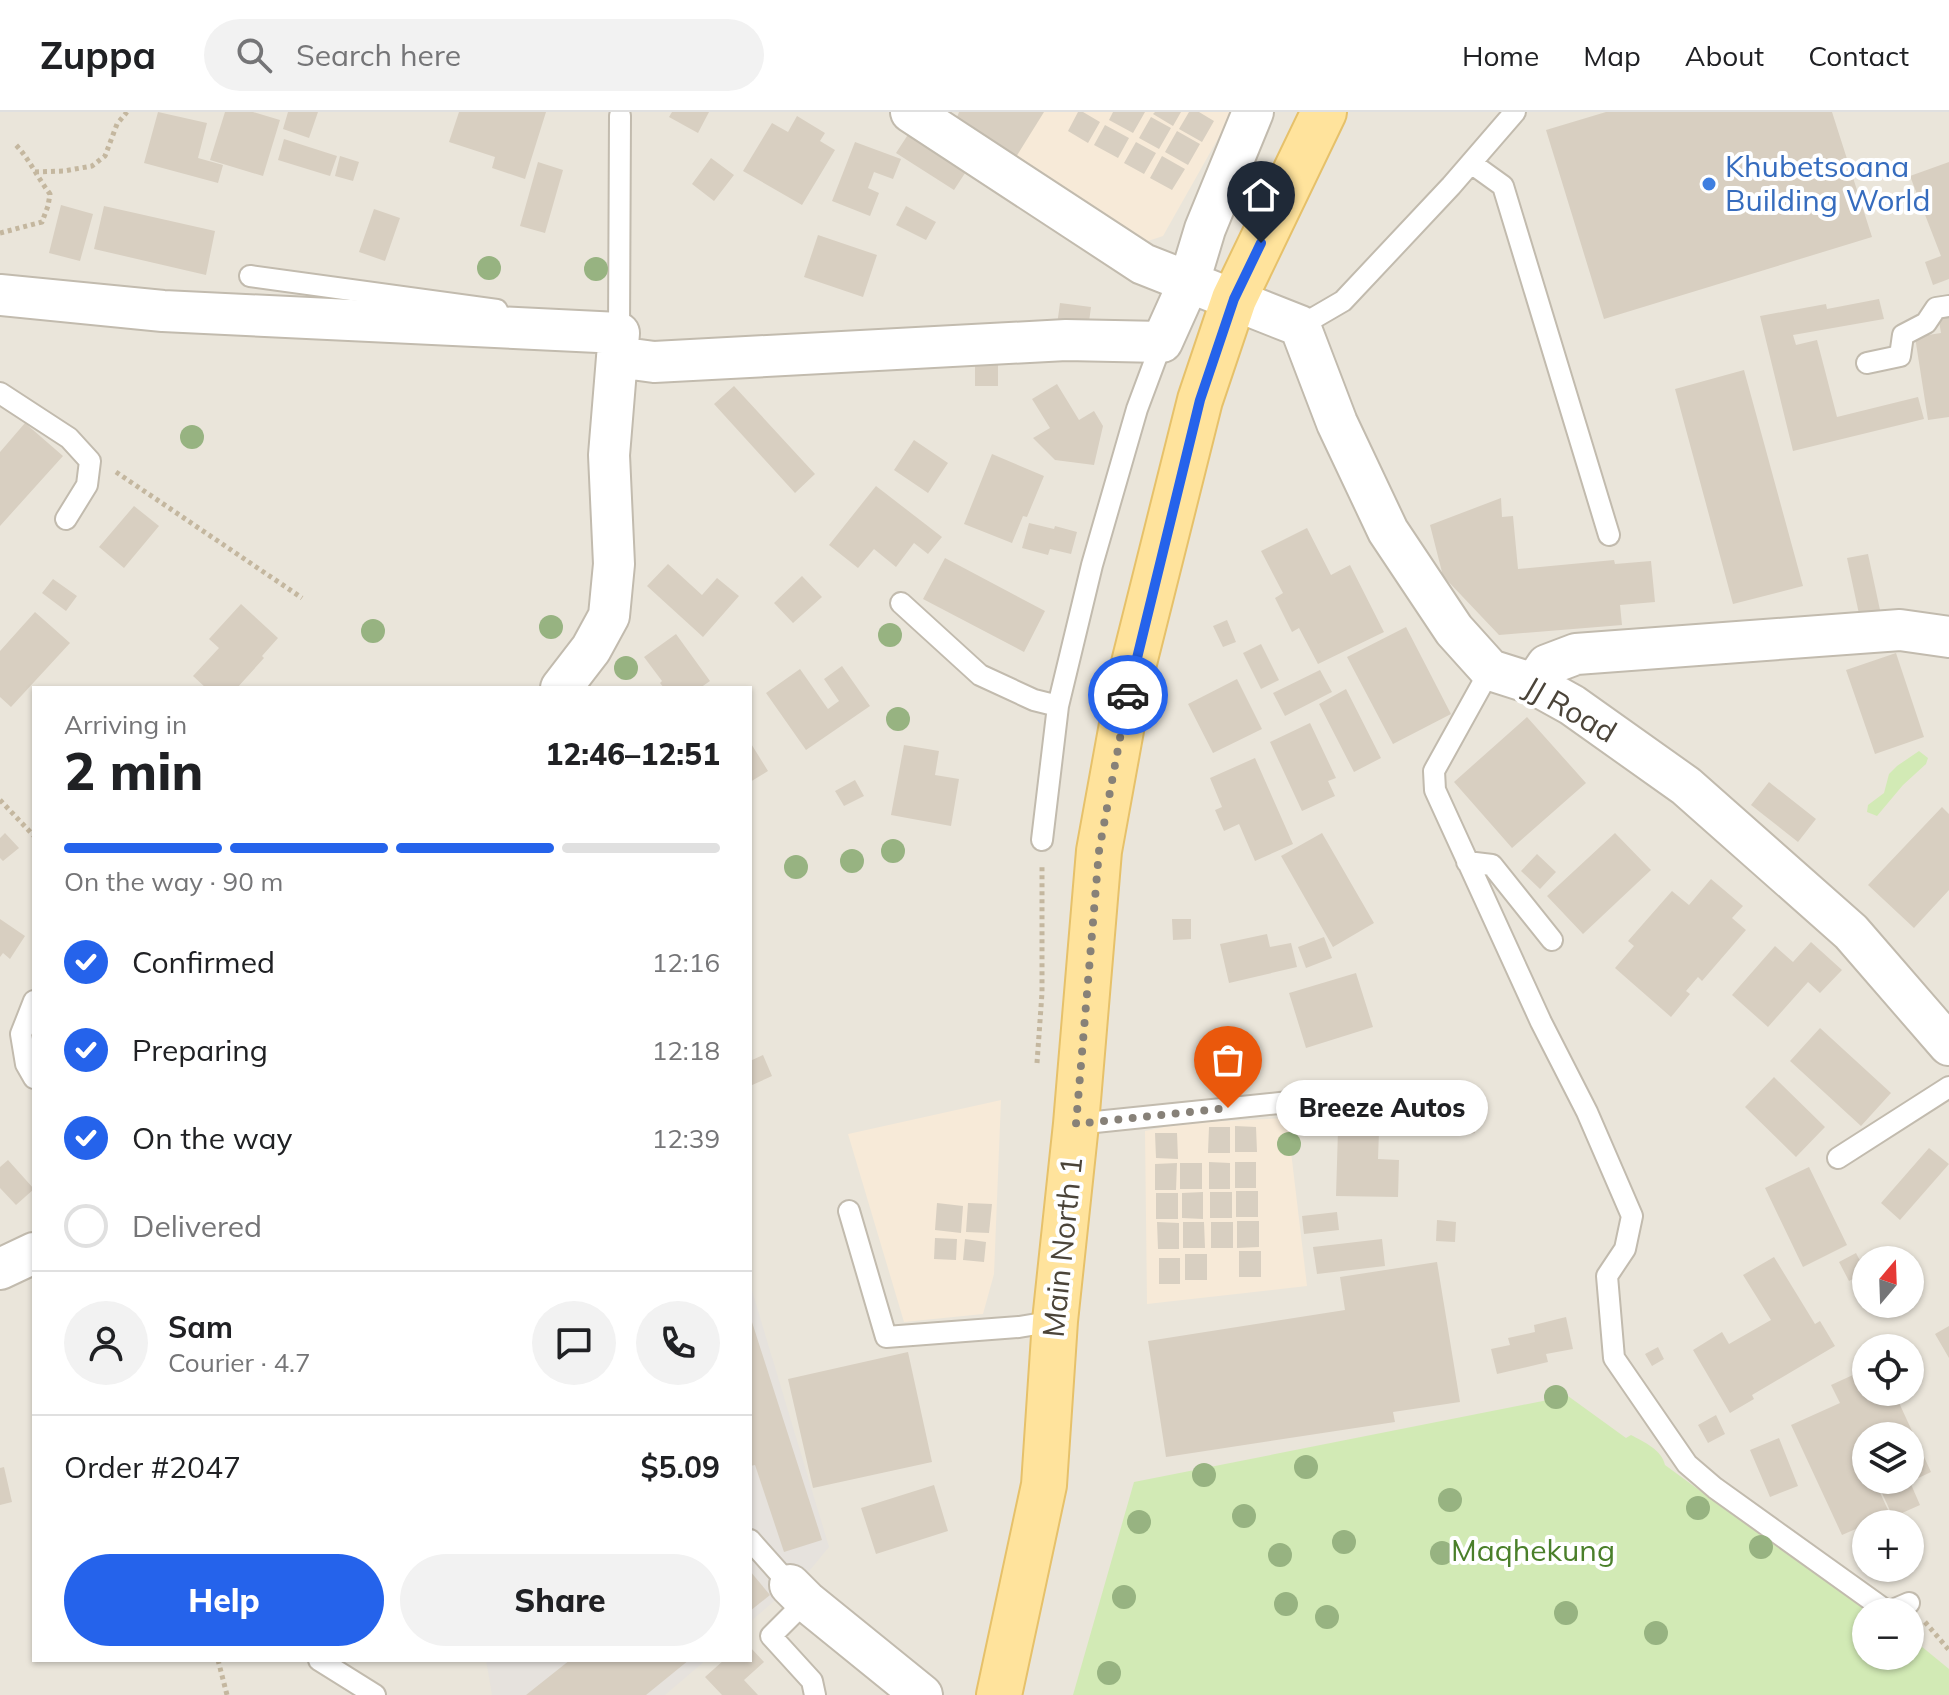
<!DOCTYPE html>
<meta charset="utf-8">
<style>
:root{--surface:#fff;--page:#f2f2f2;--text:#202124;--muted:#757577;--line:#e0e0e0;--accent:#2563eb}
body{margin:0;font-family:Mulish,sans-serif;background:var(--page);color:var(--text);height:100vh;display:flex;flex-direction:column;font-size:30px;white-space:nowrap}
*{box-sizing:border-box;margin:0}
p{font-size:26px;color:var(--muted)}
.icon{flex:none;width:44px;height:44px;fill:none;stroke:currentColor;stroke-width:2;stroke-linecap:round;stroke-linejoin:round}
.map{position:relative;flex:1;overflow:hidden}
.drawer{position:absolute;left:32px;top:574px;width:720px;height:976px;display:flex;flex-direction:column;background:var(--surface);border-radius:0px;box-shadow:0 2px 6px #0004}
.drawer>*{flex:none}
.needle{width:52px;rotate:19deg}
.buttons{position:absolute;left:1852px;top:1134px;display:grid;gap:16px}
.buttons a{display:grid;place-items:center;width:72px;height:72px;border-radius:50%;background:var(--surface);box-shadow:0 2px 6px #0004;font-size:40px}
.pin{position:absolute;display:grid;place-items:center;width:68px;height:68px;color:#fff;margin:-82px -34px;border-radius:50% 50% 50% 0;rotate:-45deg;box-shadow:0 0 8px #0007}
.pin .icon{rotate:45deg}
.courier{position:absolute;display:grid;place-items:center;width:80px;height:80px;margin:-40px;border:6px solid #2563eb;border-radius:50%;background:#fff;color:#222;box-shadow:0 2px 10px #0007}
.bubble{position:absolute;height:56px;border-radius:28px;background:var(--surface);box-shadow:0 2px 6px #0004;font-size:26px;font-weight:800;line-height:56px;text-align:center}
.headline em{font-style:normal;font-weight:800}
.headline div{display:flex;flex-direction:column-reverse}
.headline{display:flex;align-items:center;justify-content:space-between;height:136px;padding:0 32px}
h1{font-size:52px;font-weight:800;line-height:60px}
.bar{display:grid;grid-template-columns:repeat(4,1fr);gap:12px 8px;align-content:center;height:96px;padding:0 32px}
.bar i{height:10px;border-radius:6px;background:var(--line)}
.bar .current{background:var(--accent)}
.bar p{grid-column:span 4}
.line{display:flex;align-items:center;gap:20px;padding:0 32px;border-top:2px solid var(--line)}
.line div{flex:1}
.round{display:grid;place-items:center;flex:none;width:84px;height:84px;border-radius:42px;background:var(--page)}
ol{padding:0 32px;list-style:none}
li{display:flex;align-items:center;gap:24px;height:88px}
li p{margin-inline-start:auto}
li .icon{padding:8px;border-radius:50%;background:var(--accent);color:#fff;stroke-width:4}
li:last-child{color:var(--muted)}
li i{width:44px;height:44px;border:4px solid var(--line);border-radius:50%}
.cta{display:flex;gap:16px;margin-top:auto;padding:16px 32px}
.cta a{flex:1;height:92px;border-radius:48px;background:var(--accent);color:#fff;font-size:32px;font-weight:800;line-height:92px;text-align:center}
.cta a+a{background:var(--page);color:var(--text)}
header{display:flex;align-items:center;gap:48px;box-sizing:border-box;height:112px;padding:0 40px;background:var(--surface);border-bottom:2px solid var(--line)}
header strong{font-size:38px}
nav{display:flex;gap:44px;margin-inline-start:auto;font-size:28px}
.search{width:560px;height:72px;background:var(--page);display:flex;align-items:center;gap:20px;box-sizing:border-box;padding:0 28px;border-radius:44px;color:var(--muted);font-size:30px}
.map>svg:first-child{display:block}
.residential{fill:#eae5da;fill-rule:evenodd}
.commercial{fill:#f7ead8}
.industrial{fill:#e6e2dd}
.green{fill:#d2eab5}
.building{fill:#d8cfc1}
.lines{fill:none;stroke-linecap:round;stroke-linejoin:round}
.lane-casing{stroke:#c2bbae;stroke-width:24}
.street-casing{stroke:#c2bbae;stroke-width:44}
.primary-casing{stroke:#e6c16a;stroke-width:48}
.path{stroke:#c4b79f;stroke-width:5;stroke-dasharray:4 4;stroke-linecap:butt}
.lane{stroke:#fff;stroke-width:20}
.street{stroke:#fff;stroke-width:40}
.primary{stroke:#ffe39c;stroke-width:44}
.tree{fill:#97b381}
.done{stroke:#878178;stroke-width:8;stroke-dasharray:0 14.4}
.route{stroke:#2563eb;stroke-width:10}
.shop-dot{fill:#3f7fe0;stroke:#fff;stroke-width:3}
.labels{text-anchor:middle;stroke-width:8;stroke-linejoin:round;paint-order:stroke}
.shop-label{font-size:30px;fill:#366cbe;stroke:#fff;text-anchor:start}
.street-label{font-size:30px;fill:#4b4439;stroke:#fff}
.park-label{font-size:30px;fill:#4a7f2a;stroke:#fff}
</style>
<header>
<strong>Zuppa</strong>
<div class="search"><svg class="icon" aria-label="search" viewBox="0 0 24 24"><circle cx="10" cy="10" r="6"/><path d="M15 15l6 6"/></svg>Search here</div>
<nav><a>Home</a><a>Map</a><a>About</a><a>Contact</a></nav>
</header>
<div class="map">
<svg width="1949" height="1583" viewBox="0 0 1949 1583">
<rect width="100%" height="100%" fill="#f6f3ec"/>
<path class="residential" d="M0,0H1949V1583H0ZM34,576H750V1548H34ZM1866,1148H1910V1192H1866ZM1866,1236H1910V1280H1866ZM1866,1324H1910V1368H1866ZM1866,1412H1910V1456H1866ZM1866,1500H1910V1544H1866Z"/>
<path class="commercial" d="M959,0H1233L1163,124L1145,130L1016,45Z
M1001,988L994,1162L983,1202L904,1210L848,1022Z
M1287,1006L1307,1174L1147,1192L1145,1019L1184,1011Z"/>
<path class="industrial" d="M750,1172L829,1435L810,1458L750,1510Z
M486,1548H706L665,1583H492Z"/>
<path class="green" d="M1919,639L1928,646L1926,652L1903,673L1877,704L1867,700L1868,693L1884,681L1889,662L1897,654Z
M1568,1284L1626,1326L1631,1323C1644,1330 1662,1338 1665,1353L1710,1386L1719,1387L1875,1500H1866V1544H1910V1525L1949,1557V1583H1073L1134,1370Z"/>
<path class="building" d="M158,0L207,11L198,46L223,53L218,71L144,51Z
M225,0H253L280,8L263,64L210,48Z
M288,0H318L309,26L283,17Z
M459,0H546L525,67L492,56L495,45L449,30Z
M672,0H709L698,21L669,5Z
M959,0H1044L1016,45L956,8Z
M1078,0H1083L1100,10L1088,31L1068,19Z
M1113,0H1145L1133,21L1109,8Z
M1155,0H1181L1173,14L1153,2Z
M1189,0H1199L1214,9L1202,30L1179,17Z
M1606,0H1832L1872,125L1604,207L1546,18Z
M797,4L825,21L820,29L835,38L802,93L743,59L772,11L788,20Z
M1151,5L1171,16L1159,37L1139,26Z
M1105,13L1129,26L1118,46L1094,33Z
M911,18L969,55L954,78L896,41Z
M1177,19L1200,32L1188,53L1165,40Z
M284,27L337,44L330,64L278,48Z
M855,30L901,47L893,67L874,60L868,76L879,81L870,104L832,89Z
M1136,30L1156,41L1144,62L1124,51Z
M340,44L359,50L353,69L335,64Z
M1162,44L1185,57L1172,78L1150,66Z
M711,46L734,63L714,89L692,72Z
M538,50L563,58L545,121L520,114Z
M1949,50V167L1933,173L1925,150L1941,144L1910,64Z
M61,93L93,102L80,149L49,141Z
M104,94L215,119L206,163L94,137Z
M906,94L936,110L926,128L896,113Z
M374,97L400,106L385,149L359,140Z
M818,123L877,143L863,185L804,165Z
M1879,187L1884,207L1793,223L1796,233L1817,228L1837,305L1918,285L1924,307L1793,339L1760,204L1826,192L1827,197Z
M1060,191L1091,195L1088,217L1057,213Z
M1949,201V305L1928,308L1915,225L1941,221L1938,203Z
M975,248H998V274H975Z
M1744,258L1803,474L1733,492L1675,277Z
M1057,272L1079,308L1094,299L1103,314L1094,353L1055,348L1033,326L1050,316L1032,287Z
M734,274L815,362L795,381L714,292Z
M25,311L63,344L0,414V340Z
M914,328L948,351L928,381L894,358Z
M992,342L1044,364L1027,405L1023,404L1012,431L964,412Z
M876,374L942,425L928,442L914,431L896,455L874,437L858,456L829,433Z
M1501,386L1502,405L1513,404L1518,457L1614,448L1615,452L1651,449L1655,490L1620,493L1622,513L1499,523L1443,464L1430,413Z
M134,394L159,414L124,456L99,435Z
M1029,411L1054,417L1055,414L1077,420L1071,442L1050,437L1048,443L1022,436Z
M1307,416L1331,463L1350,453L1384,520L1318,552L1299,516L1292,520L1275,486L1283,481L1261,439Z
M1868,442L1880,498L1859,502L1847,446Z
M945,446L1045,499L1024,540L923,487Z
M668,452L702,483L717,466L739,484L703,525L647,474Z
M802,464L822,485L793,511L774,491Z
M53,467L77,484L66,499L42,481Z
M241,492L278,526L262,544L264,546L237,576H206L193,564L219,536L209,527Z
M35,500L70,531L11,595L0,585V539Z
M1227,508L1236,530L1223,535L1213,514Z
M1406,515L1451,602L1393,632L1347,545Z
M676,522L710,569L700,576H664L660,571L662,569L644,545Z
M1261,532L1279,568L1261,577L1243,541Z
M1896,541L1924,625L1875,642L1846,558Z
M842,554L870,594L806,638L766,581L800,557L828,597L839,589L824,567Z
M1320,558L1332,580L1285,604L1273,581Z
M1237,567L1262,617L1213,641L1188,592Z
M1346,577L1381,646L1354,660L1319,592Z
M1527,605L1586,671L1512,736L1454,670Z
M1310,611L1336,666L1328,669L1335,684L1302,699L1270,630Z
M750,630L768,659L750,670Z
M904,633L939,639L935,663L959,667L951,714L891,703Z
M1255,646L1293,732L1255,749L1239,712L1224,719L1215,698L1222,695L1210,666Z
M855,668L864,684L844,694L835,679Z
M1769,670L1816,707L1798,730L1751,693Z
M1942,695L1949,702V778L1914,816L1868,773Z
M5,721L19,736L3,749L0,746V726Z
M1322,721L1374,811L1333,835L1281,744Z
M1615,721L1651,758L1583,822L1547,784Z
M1537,742L1556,760L1540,777L1521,759Z
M1711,767L1743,794L1732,806L1746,818L1702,869L1698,865L1686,879L1690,882L1671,905L1615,856L1634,834L1628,829L1672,779L1689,793Z
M0,807L25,824L10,847L3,841L0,845Z
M1172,807H1191V827L1173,828Z
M1267,822L1270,835L1291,831L1297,855L1229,871L1220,832Z
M1324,825L1332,846L1306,856L1298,835Z
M1811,830L1842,858L1820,881L1808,870L1768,915L1732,883L1775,834L1793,850Z
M1356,861L1373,915L1306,936L1289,881Z
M1820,916L1891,981L1861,1014L1790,949Z
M763,943L772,964L750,974V949Z
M1774,965L1825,1015L1796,1045L1745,995Z
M1472,992L1475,1021L1454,1024L1451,995Z
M1235,1014L1256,1015L1257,1040H1235Z
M1209,1015H1230V1041H1208Z
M1338,1018L1379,1019L1378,1047L1399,1048L1398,1085L1336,1084Z
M1155,1021H1177L1178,1047L1156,1046Z
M1929,1036L1949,1052L1900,1108L1881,1091Z
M8,1048L34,1077L16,1093L0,1076V1055Z
M1209,1050L1230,1051V1077H1209Z
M1235,1050H1256V1076H1235Z
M1177,1051L1176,1078H1155V1052Z
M1180,1051H1202V1077H1180Z
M1809,1055L1847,1133L1803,1155L1765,1076Z
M1236,1079H1258V1105H1236Z
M1203,1080V1107L1182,1106V1081Z
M1210,1080H1232V1106H1210Z
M1156,1081H1178V1107H1156Z
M937,1091L963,1094L961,1121L935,1118Z
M968,1091L992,1092L989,1121L966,1120Z
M1337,1100L1339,1118L1304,1122L1302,1104Z
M1437,1108L1456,1110L1455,1130L1436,1129Z
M1237,1109H1259V1135L1237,1136Z
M1157,1110L1179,1111V1137H1158Z
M1183,1110H1204L1205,1136H1183Z
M1211,1110H1233V1136H1211Z
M935,1126L957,1127L956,1148L934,1147Z
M965,1127L986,1130L984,1150L963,1148Z
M1382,1127L1385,1154L1317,1162L1313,1135Z
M1239,1139H1261V1165H1239Z
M1856,1141L1866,1160L1849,1169L1839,1150Z
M1185,1142H1207V1168H1185Z
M1774,1145L1815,1212L1820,1209L1835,1234L1752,1283L1754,1287L1730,1301L1693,1238L1722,1220L1729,1232L1771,1208L1743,1163Z
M1159,1146H1180V1172H1159Z
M1437,1150L1460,1290L1393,1300L1395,1310L1166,1345L1148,1229L1345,1198L1340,1165Z
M1566,1205L1573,1237L1546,1242L1548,1250L1497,1262L1491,1237L1510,1233L1508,1226L1535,1220L1534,1213Z
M751,1207L822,1428L784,1440L755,1353L750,1354Z
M1949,1214V1246L1935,1222Z
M1658,1235L1664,1247L1652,1254L1645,1242Z
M908,1240L932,1350L813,1376L788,1267Z
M1866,1257V1280H1894L1931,1360L1910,1370L1920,1393L1893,1405L1876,1368H1910V1324H1866V1368H1874L1890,1402L1842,1423L1791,1313L1840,1291L1831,1273Z
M1716,1303L1725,1322L1708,1331L1698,1313Z
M1779,1326L1798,1374L1770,1385L1750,1338Z
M4,1355L12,1390L0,1393V1356Z
M934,1373L948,1419L876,1442L861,1396Z
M750,1459L770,1483L750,1499Z
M750,1535L764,1550L744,1568L758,1583H722L705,1565L724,1548H750Z
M570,1548H689L646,1583H526Z"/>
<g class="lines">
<defs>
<path id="lane" d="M1471,51L1503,74L1609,423
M250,164L497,198
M1300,214L1343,189L1451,74L1515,0
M619,221L620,4
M1867,251L1900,244L1903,223L1926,211L1936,196L1949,194
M0,281L69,326L90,349L87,373L66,407
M901,491L980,563L1034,588L1058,594
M1490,558L1434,659L1435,678L1541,910L1587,1000L1632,1104L1625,1137L1607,1164L1614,1246L1687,1352L1715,1376L1888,1500L1909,1491
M1042,728L1058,594L1092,453L1137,297L1162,230
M1467,750L1492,753L1552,828
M34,889L21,922L26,952L34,966
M1076,1012L1289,990L1301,993L1309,1003
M1838,1046L1949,975
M849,1099L886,1225L1019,1215L1055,1209
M750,1428L790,1473
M806,1489L771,1524L812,1569L815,1583
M319,1548L375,1583"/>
<path id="street" d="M911,0L1143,152L1300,214L1337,311L1388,419L1454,518L1490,558L1534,572L1572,593L1686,674L1851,820L1949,933
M0,183L163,199L619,221L609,343L614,452L609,504L591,537L561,576
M617,245L654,250L1066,228L1162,230L1189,170L1205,117L1253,0
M1534,572L1547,553L1576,542L1900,518L1949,525
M0,1157L34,1141
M790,1473L806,1489L922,1583"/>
<path id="primary" d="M999,1583L1044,1373L1055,1209L1076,1012L1099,739L1131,563L1200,288L1234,187L1324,0"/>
</defs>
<use href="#lane" class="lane-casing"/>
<use href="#street" class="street-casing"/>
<use href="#primary" class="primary-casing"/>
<path class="path" d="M35,60L64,59L92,54L105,44L117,12L127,0
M0,121L42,110L48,94L50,82C37,65 29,46 14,31
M116,360L302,486
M0,688L34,724
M1037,951L1042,881V753
M1925,1510L1949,1538
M218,1548L227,1583"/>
<use href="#lane" class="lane"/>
<use href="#street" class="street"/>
<use href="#primary" class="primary"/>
</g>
<g class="tree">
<circle cx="489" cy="156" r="12"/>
<circle cx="596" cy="157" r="12"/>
<circle cx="192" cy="325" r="12"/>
<circle cx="551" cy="515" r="12"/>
<circle cx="373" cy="519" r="12"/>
<circle cx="890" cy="523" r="12"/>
<circle cx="626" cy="556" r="12"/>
<circle cx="898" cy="607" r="12"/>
<circle cx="893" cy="739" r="12"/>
<circle cx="852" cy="749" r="12"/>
<circle cx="796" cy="755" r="12"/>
<circle cx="1289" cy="1032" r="12"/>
<circle cx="1556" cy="1285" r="12"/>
<circle cx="1306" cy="1355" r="12"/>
<circle cx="1204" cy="1363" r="12"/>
<circle cx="1450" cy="1388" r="12"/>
<circle cx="1698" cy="1396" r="12"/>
<circle cx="1244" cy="1404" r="12"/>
<circle cx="1139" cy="1410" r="12"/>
<circle cx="1344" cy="1430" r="12"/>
<circle cx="1761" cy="1435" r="12"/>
<circle cx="1442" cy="1441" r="12"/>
<circle cx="1280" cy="1443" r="12"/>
<circle cx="1124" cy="1485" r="12"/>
<circle cx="1286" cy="1492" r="12"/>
<circle cx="1566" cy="1501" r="12"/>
<circle cx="1327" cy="1505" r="12"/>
<circle cx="1656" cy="1521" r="12"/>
<circle cx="1109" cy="1561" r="12"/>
</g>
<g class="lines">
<path class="done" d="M1128,583L1099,739L1076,1012L1228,996"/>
<path class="route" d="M1128,583L1200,288L1234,187L1261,131"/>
</g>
<circle class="shop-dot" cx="1709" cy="72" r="8"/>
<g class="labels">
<g class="shop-label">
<text x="1725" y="65">Khubetsoana<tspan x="1725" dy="34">Building World</tspan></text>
</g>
<g class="street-label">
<text transform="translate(1570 598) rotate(30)" y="10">JJ Road</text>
<text transform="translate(1063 1135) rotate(-84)" y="10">Main North 1</text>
</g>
<g class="park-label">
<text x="1533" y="1449">Maqhekung</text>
</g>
</g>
</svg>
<div class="buttons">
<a><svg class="needle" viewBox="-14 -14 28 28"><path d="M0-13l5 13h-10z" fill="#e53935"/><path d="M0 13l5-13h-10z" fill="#757577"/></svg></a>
<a><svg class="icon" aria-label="locate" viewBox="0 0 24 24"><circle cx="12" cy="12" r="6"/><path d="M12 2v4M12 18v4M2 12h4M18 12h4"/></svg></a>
<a><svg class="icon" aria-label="layers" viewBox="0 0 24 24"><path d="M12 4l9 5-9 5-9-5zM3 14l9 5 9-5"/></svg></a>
<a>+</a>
<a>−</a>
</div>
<div class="pin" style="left:1228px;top:996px;background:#ea580c"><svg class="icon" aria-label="bag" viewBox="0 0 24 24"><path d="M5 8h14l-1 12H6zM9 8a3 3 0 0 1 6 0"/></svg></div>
<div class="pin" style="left:1261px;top:131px;background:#1f2937"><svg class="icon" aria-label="home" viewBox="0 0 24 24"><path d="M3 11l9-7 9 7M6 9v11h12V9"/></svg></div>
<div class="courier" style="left:1128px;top:583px"><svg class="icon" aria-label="car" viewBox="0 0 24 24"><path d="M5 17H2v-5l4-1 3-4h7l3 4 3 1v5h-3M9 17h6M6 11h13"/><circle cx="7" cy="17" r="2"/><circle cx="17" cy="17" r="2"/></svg></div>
<div class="bubble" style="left:1276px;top:968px;width:212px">Breeze Autos</div>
<section class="drawer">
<div class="headline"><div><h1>2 min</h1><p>Arriving in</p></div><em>12:46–12:51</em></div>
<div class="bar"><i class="current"></i><i class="current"></i><i class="current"></i><i></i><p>On the way · 90 m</p></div>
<ol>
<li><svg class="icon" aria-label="check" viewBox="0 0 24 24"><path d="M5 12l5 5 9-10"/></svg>Confirmed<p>12:16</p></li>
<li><svg class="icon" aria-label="check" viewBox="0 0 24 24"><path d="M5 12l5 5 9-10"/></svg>Preparing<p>12:18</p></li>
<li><svg class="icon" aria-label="check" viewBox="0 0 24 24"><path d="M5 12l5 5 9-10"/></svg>On the way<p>12:39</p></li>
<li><i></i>Delivered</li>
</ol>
<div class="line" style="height:144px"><a class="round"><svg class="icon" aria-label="person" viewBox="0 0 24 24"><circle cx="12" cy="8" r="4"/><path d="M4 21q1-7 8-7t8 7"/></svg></a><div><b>Sam</b><p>Courier · 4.7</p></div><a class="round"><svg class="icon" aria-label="chat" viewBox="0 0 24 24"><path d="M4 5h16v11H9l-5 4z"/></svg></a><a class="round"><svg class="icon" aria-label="phone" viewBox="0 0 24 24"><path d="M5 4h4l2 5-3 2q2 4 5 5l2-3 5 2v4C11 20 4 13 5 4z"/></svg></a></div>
<div class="line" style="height:104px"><div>Order #2047</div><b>$5.09</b></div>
<div class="cta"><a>Help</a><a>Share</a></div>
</section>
</div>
